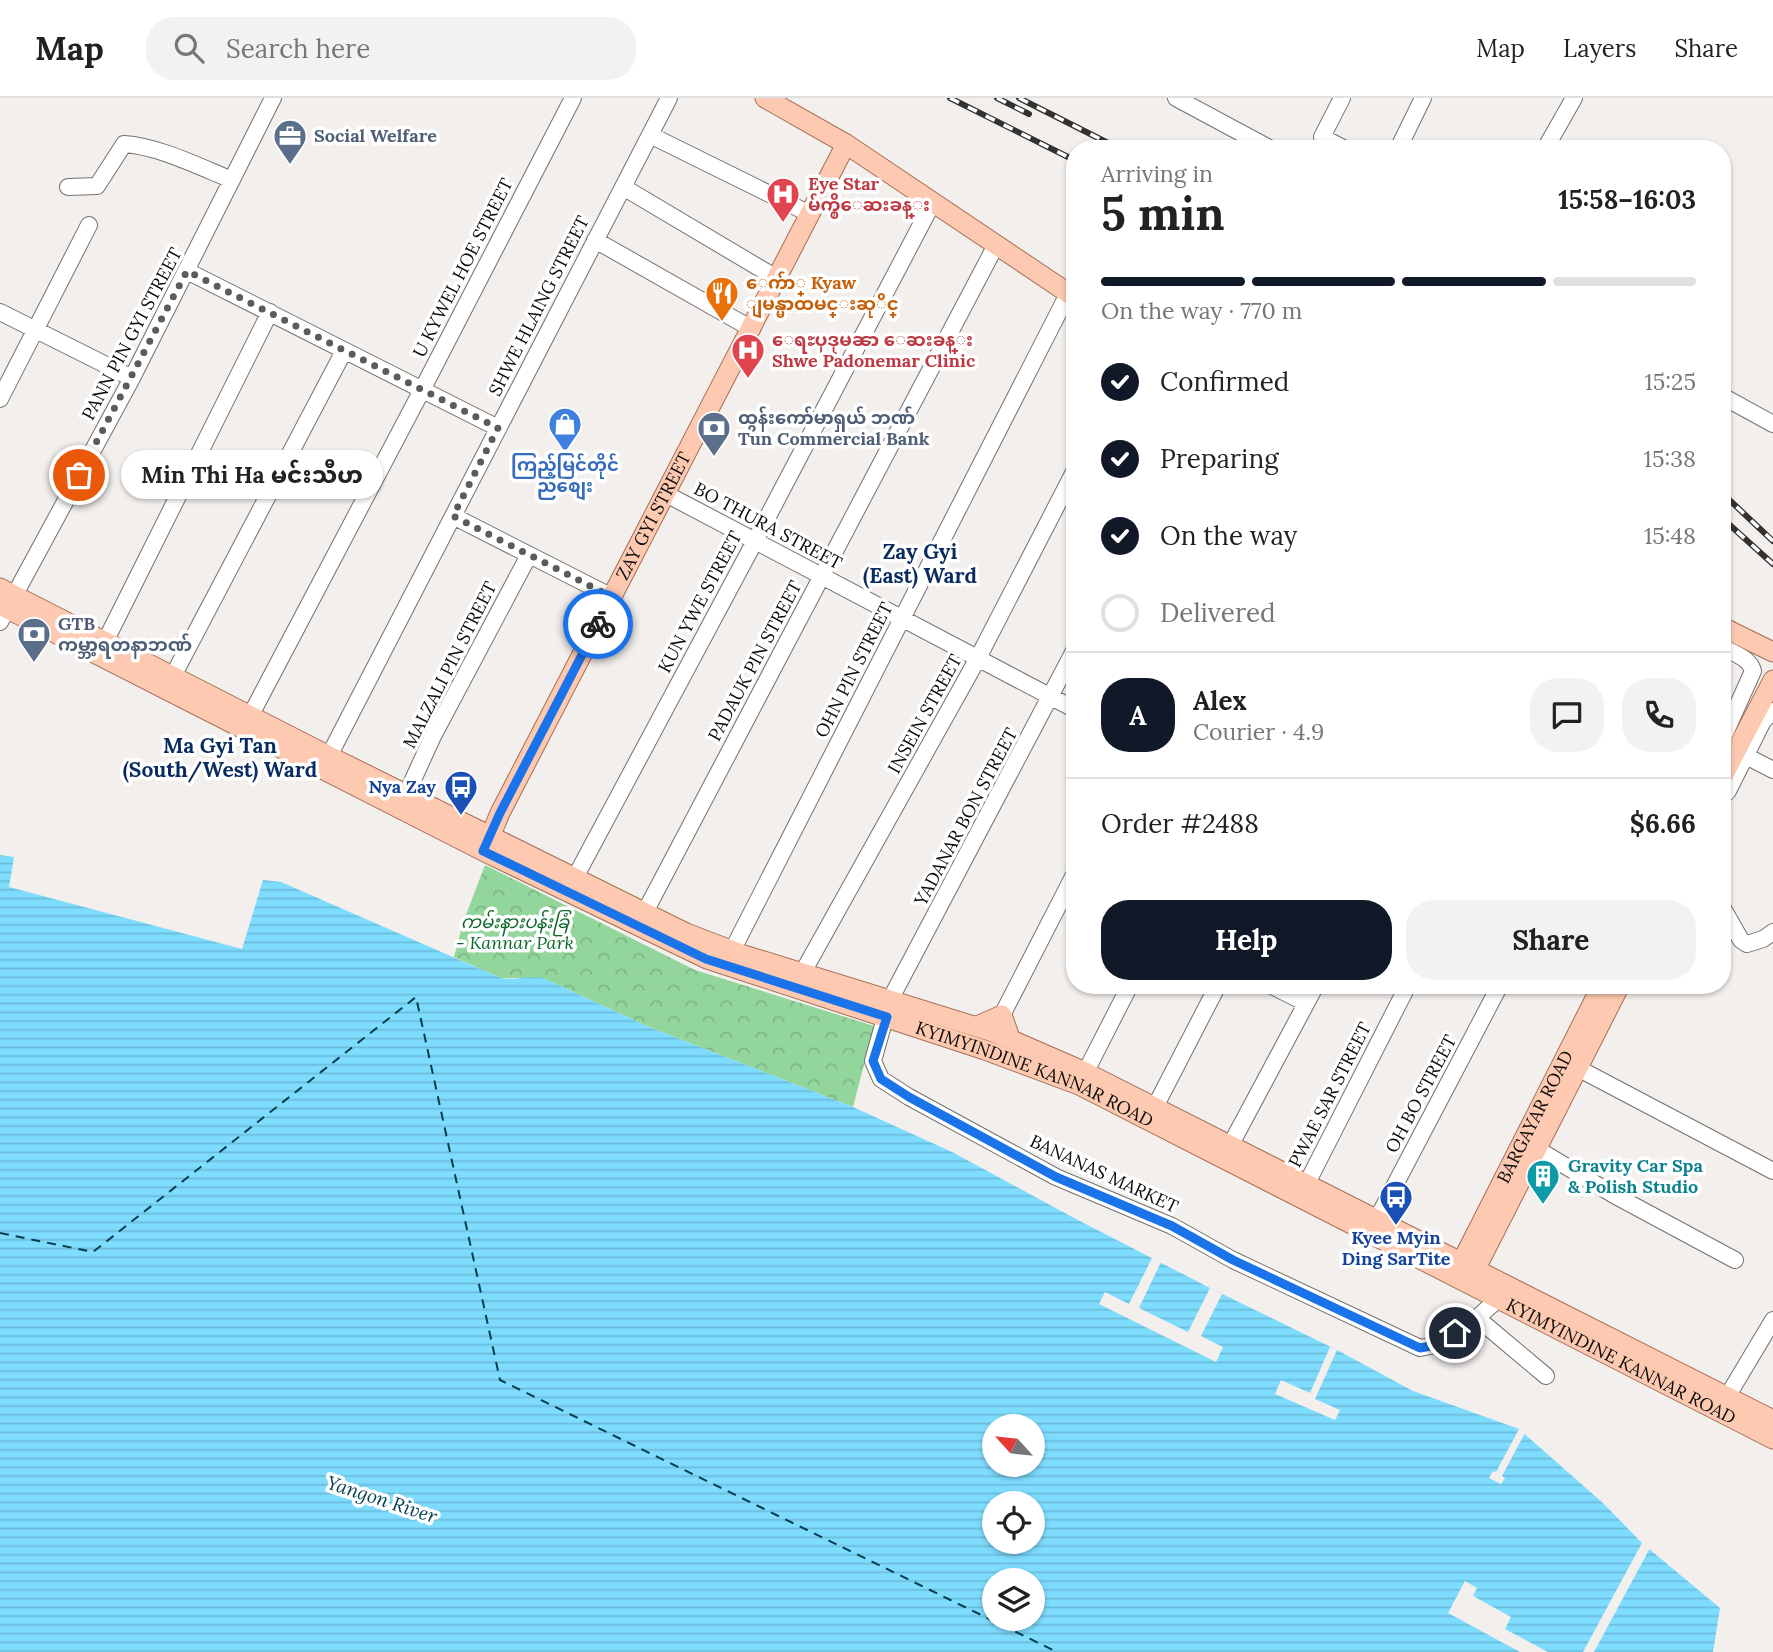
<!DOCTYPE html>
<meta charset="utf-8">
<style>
:root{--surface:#fff;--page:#f2f2f2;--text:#222;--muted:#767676;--line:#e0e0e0;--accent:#111827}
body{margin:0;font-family:Lora,"Noto Sans Myanmar",serif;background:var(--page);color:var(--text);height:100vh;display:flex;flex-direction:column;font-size:26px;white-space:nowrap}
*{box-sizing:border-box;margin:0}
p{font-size:23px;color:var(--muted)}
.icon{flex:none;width:38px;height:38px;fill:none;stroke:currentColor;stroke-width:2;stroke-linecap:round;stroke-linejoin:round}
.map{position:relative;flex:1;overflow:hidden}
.panel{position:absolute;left:1066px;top:42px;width:665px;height:854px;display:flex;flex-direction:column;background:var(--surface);border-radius:28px;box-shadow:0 2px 5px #0004}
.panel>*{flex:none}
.needle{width:46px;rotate:297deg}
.tools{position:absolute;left:982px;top:1316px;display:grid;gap:14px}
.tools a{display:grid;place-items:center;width:63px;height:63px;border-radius:50%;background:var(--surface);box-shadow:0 2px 5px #0004;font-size:35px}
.pin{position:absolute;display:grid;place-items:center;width:60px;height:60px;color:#fff;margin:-30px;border:4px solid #fff;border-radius:50%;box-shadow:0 2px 7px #0007}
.courier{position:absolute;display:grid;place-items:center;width:70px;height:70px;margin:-35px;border:5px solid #1a73e8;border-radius:50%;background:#fff;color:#222;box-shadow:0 2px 9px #0007}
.bubble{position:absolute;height:49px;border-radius:24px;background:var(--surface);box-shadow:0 2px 5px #0004;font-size:23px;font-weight:800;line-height:49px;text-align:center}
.summary em{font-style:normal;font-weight:800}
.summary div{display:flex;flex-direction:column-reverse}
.summary{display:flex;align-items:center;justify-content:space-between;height:119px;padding:0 35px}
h1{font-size:46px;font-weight:800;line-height:52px}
.bar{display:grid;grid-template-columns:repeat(4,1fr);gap:10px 7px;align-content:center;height:84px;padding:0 35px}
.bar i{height:9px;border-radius:5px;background:var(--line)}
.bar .active{background:var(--accent)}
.bar p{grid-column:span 4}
.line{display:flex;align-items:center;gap:18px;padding:0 35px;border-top:2px solid var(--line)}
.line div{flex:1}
.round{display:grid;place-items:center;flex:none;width:74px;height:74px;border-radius:28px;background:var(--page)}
ol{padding:0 35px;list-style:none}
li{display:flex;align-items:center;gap:21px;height:77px}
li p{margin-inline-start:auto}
li .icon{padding:7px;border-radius:50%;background:var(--accent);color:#fff;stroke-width:4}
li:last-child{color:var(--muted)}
li i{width:38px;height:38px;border:4px solid var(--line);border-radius:50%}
.cta{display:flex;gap:14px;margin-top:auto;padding:14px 35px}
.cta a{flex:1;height:80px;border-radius:28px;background:var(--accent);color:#fff;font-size:28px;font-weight:800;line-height:80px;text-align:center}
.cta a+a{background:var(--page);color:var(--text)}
header{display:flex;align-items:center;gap:42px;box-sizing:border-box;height:98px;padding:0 35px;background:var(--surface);border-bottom:2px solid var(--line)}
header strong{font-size:33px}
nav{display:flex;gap:38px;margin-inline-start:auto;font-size:24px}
.search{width:490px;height:63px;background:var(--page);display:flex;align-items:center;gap:18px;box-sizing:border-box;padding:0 24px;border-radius:28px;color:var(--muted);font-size:26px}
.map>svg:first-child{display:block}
.park{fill:url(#park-crowns)}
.water{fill:url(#water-rules);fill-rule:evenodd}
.pier{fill:#f2efed}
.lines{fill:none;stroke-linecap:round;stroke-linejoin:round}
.ferry{stroke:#023e4f;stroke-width:2;stroke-dasharray:9 7;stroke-linecap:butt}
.minor-casing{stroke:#73716f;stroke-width:18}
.major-casing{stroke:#a76f55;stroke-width:21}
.minor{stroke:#fff;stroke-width:16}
.major{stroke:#fdc9b1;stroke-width:19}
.rail-casing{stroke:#333231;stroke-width:6}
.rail{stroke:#fff;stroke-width:3.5;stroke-dasharray:10;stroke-linecap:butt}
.done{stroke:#5c5b59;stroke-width:7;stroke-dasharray:0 12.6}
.route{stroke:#1a73e8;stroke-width:9}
.labels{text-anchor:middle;stroke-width:7;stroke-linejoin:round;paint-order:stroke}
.service-label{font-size:18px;font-weight:bold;fill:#4e5e75;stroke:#fff;text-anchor:start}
.health-label{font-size:18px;font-weight:bold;fill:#be3a42;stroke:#fff;text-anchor:start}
.street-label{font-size:18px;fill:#0c0b0a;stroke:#fff}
.food-label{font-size:18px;font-weight:bold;fill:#c56008;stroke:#fff;text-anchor:start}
.shop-label{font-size:18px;font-weight:bold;fill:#366cbe;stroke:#fff}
.transit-label{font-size:18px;font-weight:bold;fill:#164399;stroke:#fff;text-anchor:end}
.park-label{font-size:18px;font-style:italic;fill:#0f692b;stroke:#fff}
.culture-label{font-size:18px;font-weight:bold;fill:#0d838f;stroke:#fff;text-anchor:start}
.water-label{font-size:19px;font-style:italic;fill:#023e4f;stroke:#fff}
.quarter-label{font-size:21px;font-weight:bold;fill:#092b5f;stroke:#fff}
</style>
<header>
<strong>Map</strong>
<div class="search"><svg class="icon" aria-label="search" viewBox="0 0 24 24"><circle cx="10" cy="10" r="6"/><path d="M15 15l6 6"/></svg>Search here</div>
<nav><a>Map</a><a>Layers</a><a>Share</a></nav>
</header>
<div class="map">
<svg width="1773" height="1554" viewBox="0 0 1773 1554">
<defs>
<pattern id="park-crowns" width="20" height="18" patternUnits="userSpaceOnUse" patternTransform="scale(1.75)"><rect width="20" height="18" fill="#93d69c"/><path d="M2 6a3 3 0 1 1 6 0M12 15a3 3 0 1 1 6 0" fill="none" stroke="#7eb685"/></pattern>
<pattern id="water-rules" width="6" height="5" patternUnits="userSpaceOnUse" patternTransform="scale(1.75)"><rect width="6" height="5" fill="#7edcfe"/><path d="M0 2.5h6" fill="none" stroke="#6cbbd8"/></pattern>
</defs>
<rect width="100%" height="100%" fill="#f2efed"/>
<path class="park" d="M485,767L695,872L874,928L853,1009L649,929L543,880H501L454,859L464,822Z"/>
<path class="water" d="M0,757L14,759L9,789L242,851L263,782L281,784L501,880C515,883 528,877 543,880L649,929L853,1009L952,1054L1074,1120L1210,1190L1337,1252L1413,1293L1519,1331L1604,1406L1642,1445L1720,1510L1713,1554H0ZM994,1328H1032V1367H994ZM994,1405H1032V1444H994ZM994,1482H1032V1521H994Z"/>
<path class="pier" d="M1152,1160L1161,1164L1139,1210L1188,1234L1210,1190L1222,1196L1201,1238L1223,1249L1216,1264L1099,1206L1105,1194L1129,1206Z
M1330,1249L1337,1252L1315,1301L1340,1312L1335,1322L1275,1296L1281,1282L1310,1295Z
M1519,1331L1525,1335L1502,1378L1505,1380L1501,1386L1489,1380L1493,1373L1496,1374Z
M1642,1445L1650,1450L1594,1554H1583Z
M1465,1483L1477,1490L1473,1498L1511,1519L1505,1531L1548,1554H1520L1448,1515Z"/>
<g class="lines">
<path class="ferry" d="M0,1135L93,1154L416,899L500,1282L1057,1554"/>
<defs>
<path id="minor" d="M1176,0L1271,51
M1342,0L1322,39L1345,51
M650,37L810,116
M1398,51L1423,0
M1545,51L1574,0
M68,89L97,88L124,46C158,48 200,69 232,82
M623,89L778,181
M595,142L752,231
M187,173L498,330
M0,214L132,280
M1722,298L1773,326
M0,301L89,127
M666,396L1074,611
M453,418L612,499
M0,524L132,280L273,0
M105,544L270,214
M1722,549C1733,555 1750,560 1753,573L1722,642
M1074,553L890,902L873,963L881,981L909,999L1056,1079L1172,1128L1233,1162L1420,1250L1441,1246L1477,1220L1497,1202
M173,578L344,253
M245,628L422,292L573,0
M329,658L669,0
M1746,658L1773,672
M406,697L433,638L529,457
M1722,699L1728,693L1763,623L1773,613
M570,789L755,443L933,104
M1722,809L1741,842L1747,846L1763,841L1773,834
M645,814L996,147
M728,864L732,853L1068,196
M803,874L978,560L1074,374
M1270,887L1306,905
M997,927L1074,777
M1568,965L1773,1073
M1080,985L1130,887
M1155,1009L1218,887
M1527,1045L1614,1097L1735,1162
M1230,1048L1316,887
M1301,1097L1408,887
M1376,1123L1500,887
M1477,1220L1546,1278
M1727,1299L1773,1222"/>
<g id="major">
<path d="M765,0L846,46L1074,199"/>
<path d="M0,490L329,658L686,835L741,856L993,934L1085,974L1773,1322"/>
<path id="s1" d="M0,507L483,753L707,861L985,952L1079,987L1773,1341"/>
<path d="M1722,529L1773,554"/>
<path d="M1722,680L1773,582"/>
<path id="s2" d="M487,746L500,715L846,46"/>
<path d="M977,928L1002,917L1010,940"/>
<path id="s3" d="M1456,1175L1602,887"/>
<path d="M1470,1182L1620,887"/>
</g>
</defs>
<use href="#minor" class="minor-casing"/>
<use href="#major" class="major-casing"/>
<use href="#minor" class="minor"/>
<use href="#major" class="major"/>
<defs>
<path id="rail" d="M950,0L1074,62
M997,0L1029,16
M1019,0L1120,51
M1722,395L1773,443
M1722,420L1773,466"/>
</defs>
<use href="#rail" class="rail-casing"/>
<use href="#rail" class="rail"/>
</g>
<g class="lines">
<path class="done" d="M79,377L187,173L498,330L453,418L612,499L598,526"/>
<path class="route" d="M598,526L500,715L483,753L706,861L887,919L873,963L881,981L909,999L1056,1079L1172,1128L1233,1162L1420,1250L1441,1246L1455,1235"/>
</g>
<defs>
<symbol id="office-pin" viewBox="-11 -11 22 30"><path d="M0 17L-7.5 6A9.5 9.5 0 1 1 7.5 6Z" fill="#5c6f8a" stroke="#fff"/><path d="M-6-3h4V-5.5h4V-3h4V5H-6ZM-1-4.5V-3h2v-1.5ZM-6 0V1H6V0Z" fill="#fff"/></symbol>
<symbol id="hospital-pin" viewBox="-11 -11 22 30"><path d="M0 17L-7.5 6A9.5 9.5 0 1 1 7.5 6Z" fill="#e0444e" stroke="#fff"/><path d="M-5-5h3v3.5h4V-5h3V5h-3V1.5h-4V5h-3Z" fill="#fff"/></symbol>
<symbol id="restaurant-pin" viewBox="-11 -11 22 30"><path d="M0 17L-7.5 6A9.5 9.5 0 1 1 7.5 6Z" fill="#e8710a" stroke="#fff"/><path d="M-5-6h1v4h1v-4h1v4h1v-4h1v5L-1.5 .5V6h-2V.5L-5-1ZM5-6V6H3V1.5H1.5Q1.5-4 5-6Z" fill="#fff"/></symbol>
<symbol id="shop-pin" viewBox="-11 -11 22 30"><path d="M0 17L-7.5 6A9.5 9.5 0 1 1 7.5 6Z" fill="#3f7fe0" stroke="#fff"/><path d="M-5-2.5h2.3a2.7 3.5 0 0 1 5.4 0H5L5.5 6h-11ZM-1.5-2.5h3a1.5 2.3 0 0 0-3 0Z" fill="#fff"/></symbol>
<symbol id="bank-pin" viewBox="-11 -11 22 30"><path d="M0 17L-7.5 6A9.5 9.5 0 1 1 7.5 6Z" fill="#5c6f8a" stroke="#fff"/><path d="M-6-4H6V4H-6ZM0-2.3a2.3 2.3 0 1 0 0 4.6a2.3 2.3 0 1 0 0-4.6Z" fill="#fff"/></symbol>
<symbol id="bus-pin" viewBox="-11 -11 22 30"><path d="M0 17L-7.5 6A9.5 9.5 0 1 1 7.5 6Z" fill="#1a4fb4" stroke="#fff"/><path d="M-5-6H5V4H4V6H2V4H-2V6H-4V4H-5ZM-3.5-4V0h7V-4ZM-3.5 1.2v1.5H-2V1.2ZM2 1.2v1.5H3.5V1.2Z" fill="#fff"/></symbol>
<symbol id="building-pin" viewBox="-11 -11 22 30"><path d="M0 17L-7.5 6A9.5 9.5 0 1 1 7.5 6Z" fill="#0f9aa8" stroke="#fff"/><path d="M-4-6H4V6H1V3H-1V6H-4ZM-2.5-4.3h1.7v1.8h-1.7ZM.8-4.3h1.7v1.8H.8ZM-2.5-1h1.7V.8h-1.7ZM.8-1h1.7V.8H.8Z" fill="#fff"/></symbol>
</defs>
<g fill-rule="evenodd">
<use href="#office-pin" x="271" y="19" width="38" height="52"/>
<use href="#hospital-pin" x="764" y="77" width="38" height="52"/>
<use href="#restaurant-pin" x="703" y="176" width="38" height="52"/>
<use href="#hospital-pin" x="729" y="233" width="38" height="52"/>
<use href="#shop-pin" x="546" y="307" width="38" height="52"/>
<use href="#bank-pin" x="695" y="311" width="38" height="52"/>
<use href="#bank-pin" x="15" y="517" width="38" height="52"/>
<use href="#bus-pin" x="442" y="670" width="38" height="52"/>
<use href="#building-pin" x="1524" y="1059" width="38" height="52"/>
<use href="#bus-pin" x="1377" y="1080" width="38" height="52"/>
</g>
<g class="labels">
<g class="service-label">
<text x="314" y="44">Social Welfare</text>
<text x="738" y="326">ထွန်းကော်မာရှယ် ဘဏ်<tspan x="738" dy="21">Tun Commercial Bank</tspan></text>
<text x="58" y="532">GTB<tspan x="58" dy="21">ကမ္ဘာ့ရတနာဘဏ်</tspan></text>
</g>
<g class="health-label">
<text x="808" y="92">Eye Star<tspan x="808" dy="21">မ်က္စိေဆးခန္း</tspan></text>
<text x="772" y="248">ေရႊပုဒုမၼာ ေဆးခန္း<tspan x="772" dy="21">Shwe Padonemar Clinic</tspan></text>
</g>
<g class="street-label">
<text transform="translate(463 170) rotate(-63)" y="6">U KYWEL HOE STREET</text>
<text transform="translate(539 208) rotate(-63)" y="6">SHWE HLAING STREET</text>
<text transform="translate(132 236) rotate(-62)" y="6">PANN PIN GYI STREET</text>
<text dy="6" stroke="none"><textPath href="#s2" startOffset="368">ZAY GYI STREET</textPath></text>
<text transform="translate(768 428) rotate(28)" y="6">BO THURA STREET</text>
<text transform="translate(700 504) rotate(-62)" y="6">KUN YWE STREET</text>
<text transform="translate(755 563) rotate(-62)" y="6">PADAUK PIN STREET</text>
<text transform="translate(450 567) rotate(-63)" y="6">MALZALI PIN STREET</text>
<text transform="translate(854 572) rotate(-63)" y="6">OHN PIN STREET</text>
<text transform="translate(925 616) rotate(-61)" y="6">INSEIN STREET</text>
<text transform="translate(966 719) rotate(-62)" y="6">YADANAR BON STREET</text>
<text dy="6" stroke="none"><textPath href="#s1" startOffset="1138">KYIMYINDINE KANNAR ROAD</textPath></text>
<text transform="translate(1421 996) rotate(-62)" y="6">OH BO STREET</text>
<text transform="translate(1330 997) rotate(-63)" y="6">PWAE SAR STREET</text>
<text dy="6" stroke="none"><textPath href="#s3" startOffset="175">BARGAYAR ROAD</textPath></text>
<text transform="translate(1104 1076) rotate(25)" y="6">BANANAS MARKET</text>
<text dy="6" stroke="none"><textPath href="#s1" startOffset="1792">KYIMYINDINE KANNAR ROAD</textPath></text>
</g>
<g class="food-label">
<text x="746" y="191">ေက်ာ္ Kyaw<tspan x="746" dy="21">ျမန္မာထမင္းဆုိင္</tspan></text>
</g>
<g class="shop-label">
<text x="565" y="373">ကြည့်မြင်တိုင်<tspan x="565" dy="21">ညစျေး</tspan></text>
</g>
<g class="transit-label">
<text x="436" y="695">Nya Zay</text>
<text x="1396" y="1146" text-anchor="middle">Kyee Myin<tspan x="1396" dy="21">Ding SarTite</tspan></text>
</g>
<g class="park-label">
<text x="515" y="830">ကမ်းနားပန်းခြံ<tspan x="515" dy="21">- Kannar Park</tspan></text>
</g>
<g class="culture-label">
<text x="1568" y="1074">Gravity Car Spa<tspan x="1568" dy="21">&amp; Polish Studio</tspan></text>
</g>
<g class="water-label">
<text transform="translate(382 1401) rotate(18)" y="7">Yangon River</text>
</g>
<g class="quarter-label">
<text x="920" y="461">Zay Gyi<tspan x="920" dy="24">(East) Ward</tspan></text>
<text x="220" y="655">Ma Gyi Tan<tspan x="220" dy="24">(South/West) Ward</tspan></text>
</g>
</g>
</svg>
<div class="tools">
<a><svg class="needle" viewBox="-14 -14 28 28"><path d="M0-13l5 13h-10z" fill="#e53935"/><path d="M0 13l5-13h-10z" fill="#767676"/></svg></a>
<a><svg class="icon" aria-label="locate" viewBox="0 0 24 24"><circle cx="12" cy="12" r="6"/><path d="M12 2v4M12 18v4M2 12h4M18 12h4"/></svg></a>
<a><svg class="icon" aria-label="layers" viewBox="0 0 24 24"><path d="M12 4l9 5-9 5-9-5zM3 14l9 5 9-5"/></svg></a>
</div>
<div class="pin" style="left:79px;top:377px;background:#ea580c"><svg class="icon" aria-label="bag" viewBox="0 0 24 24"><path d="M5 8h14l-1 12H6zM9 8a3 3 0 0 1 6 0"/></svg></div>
<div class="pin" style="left:1455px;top:1235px;background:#1f2937"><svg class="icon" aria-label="home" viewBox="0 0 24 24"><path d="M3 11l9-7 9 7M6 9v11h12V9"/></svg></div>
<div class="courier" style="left:598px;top:526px"><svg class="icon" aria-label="bike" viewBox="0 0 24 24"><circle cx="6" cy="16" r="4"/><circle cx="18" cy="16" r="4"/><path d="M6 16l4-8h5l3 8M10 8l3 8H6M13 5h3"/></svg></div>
<div class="bubble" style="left:121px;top:352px;width:262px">Min Thi Ha မင်းသီဟ</div>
<section class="panel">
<div class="summary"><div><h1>5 min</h1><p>Arriving in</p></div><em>15:58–16:03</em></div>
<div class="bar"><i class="active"></i><i class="active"></i><i class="active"></i><i></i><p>On the way · 770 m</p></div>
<ol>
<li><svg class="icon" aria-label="check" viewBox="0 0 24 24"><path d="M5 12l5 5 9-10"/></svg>Confirmed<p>15:25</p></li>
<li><svg class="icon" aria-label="check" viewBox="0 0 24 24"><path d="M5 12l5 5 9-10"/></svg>Preparing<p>15:38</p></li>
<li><svg class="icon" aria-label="check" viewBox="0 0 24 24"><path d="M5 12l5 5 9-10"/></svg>On the way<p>15:48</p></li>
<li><i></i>Delivered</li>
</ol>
<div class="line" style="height:126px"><b class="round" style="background:var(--accent);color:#fff">A</b><div><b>Alex</b><p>Courier · 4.9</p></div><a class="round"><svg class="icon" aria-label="chat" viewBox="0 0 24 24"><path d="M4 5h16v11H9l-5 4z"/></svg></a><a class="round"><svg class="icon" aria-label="phone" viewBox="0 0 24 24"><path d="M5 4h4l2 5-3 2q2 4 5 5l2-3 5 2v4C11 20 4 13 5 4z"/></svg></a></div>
<div class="line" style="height:91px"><div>Order #2488</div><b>$6.66</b></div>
<div class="cta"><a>Help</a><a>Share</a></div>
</section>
</div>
